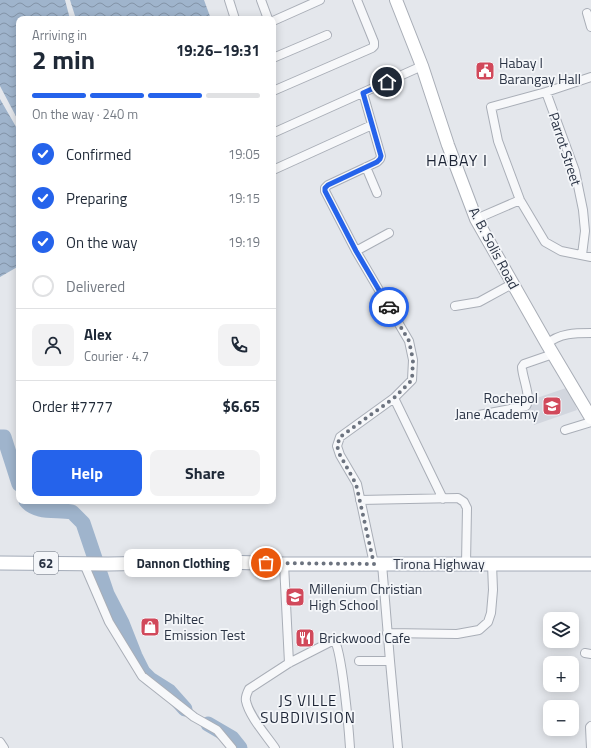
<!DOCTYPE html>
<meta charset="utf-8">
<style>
:root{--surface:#fff;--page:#f2f2f3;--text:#1f2937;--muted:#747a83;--line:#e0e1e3;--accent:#2563eb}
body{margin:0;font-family:"Titillium Web",sans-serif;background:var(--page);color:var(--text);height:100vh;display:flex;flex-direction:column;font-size:15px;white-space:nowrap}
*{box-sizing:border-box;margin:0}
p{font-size:13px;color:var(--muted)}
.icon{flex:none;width:22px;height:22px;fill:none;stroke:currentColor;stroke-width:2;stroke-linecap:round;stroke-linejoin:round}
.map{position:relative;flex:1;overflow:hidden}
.details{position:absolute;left:16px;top:16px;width:260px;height:488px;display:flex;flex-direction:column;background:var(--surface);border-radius:8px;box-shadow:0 2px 10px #0003}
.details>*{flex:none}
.buttons{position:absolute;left:543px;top:612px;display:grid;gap:8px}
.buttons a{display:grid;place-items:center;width:36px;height:36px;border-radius:8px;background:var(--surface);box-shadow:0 2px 10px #0003;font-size:20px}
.pin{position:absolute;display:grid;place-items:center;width:34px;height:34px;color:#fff;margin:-17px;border:2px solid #fff;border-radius:50%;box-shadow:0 1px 4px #0007}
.courier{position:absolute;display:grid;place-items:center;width:40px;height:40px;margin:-20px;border:3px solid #2563eb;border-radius:50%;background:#fff;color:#222;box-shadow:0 1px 5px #0007}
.bubble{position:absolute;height:28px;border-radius:8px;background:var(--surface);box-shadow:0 2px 10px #0003;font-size:13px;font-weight:700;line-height:28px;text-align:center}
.summary em{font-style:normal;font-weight:700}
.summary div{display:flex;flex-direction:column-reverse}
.summary{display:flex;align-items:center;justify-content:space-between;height:68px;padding:0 16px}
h1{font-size:26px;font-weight:700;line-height:30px}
.bar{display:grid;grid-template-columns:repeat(4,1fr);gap:6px 4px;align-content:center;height:48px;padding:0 16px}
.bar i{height:5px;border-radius:3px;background:var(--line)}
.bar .selected{background:var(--accent)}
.bar p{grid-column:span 4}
.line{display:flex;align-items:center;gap:10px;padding:0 16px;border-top:1px solid var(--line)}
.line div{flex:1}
.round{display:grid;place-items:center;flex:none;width:42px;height:42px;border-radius:8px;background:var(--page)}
ol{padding:0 16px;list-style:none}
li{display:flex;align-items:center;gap:12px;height:44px}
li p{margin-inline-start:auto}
li .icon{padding:4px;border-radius:50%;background:var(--accent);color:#fff;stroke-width:4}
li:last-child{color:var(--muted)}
li i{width:22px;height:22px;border:2px solid var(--line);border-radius:50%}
.primary-button{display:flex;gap:8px;margin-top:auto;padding:8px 16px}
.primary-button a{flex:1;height:46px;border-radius:8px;background:var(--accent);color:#fff;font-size:16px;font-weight:700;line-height:46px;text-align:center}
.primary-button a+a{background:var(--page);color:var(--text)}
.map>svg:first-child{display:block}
.built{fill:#d2d6de}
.water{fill:url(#water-waves)}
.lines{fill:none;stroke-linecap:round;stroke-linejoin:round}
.river{stroke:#9fb4cc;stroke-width:15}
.street-casing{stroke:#a9aeb7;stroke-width:10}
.secondary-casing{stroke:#a9aeb7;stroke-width:14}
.primary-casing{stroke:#a3abb8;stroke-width:15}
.street{stroke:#f7f8fa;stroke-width:8}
.secondary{stroke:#fff;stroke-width:12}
.primary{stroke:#fff;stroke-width:13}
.done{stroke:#6c737f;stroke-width:4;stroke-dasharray:0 7.2}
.route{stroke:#2563eb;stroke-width:5}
.labels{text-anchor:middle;stroke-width:3.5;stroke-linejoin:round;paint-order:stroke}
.shield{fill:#f4f6f9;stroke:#676e7b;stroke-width:1}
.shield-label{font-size:13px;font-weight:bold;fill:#2b3445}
.poi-label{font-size:14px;fill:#2b3445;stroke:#f4f6f9;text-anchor:start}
.street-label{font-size:14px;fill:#2b3445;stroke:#f4f6f9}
.neighbourhood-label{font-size:15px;letter-spacing:1px;fill:#1d2536;stroke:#f4f6f9}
.quarter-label{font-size:16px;letter-spacing:1px;fill:#1d2536;stroke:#f4f6f9}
</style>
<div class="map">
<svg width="591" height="748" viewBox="0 0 591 748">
<defs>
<pattern id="water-waves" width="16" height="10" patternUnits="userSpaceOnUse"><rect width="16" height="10" fill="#9fb4cc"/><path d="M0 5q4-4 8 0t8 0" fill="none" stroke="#8293a7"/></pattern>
</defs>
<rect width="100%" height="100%" fill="#e4e7ec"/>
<path class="built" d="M569,387L577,410L534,425L528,401Z"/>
<path class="water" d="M0,0H65L70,19H19V122L0,86Z
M70,0H204L211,19H76Z
M0,99L19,132V266L0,277Z"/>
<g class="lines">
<path class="river" d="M0,437H4L19,484
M26,501C37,514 57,509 72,512L83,523L107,594L122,623L135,656L143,672L150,679L169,691L185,709
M208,724L232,738L240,748"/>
<defs>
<path id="street" d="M229,0L235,19
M261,0L268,19
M587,13L591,27
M273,21L320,0
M273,58L327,35
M591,77L546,92L491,107L498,141L520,200L545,242L561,251L591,257
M273,91L372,48L374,46V42L357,0
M546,92L575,171L583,210L585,231L582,255
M363,93L381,156L380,159L377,162L328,185L325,188V191L356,251L409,341L413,360L412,380L394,398L340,437L337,446L340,455L357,484L374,564
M273,133L422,66
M366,167L377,193
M273,170L372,125
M476,219L520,200
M356,251L389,233
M455,306L479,302L512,284
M547,344C559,333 576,333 591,333
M394,398L443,499
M479,415L526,406C532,398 522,377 522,367L524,364L553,354
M565,430L591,422
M360,500L458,498L464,502L467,508L466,564
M84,564L109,622L142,676L194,717L217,730L232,748
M284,564L289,663
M382,564L390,661
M387,633L457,634L479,630L488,622L491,613L493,590L492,564
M585,653L591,654
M359,661H390L398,748
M0,742L4,748
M275,748C266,735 249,716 246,701C245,697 247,693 249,689L289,663L334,640C342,649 349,732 350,748
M591,748L590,727L591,726"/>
<path id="secondary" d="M396,0L422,66L448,145L476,219L547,344L591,418"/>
<path id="primary" d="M0,563L108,564L226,562L284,564H591"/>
</defs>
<use href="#street" class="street-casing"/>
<use href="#secondary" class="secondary-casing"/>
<use href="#primary" class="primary-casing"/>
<use href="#street" class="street"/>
<use href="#secondary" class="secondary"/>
<use href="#primary" class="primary"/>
</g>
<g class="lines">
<path class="done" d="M266,563L374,564L356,484L340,455L337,446L340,437L394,398L412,380L413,360L409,341L389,307"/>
<path class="route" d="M387,82L363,93L381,156L380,159L377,162L328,185L325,188V191L356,251L389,307"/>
</g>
<defs>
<symbol id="civic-square" viewBox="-11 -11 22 22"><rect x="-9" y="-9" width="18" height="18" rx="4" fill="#d1495b" stroke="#f4f6f9"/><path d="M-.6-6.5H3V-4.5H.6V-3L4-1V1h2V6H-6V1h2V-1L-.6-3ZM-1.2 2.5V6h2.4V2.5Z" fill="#fff"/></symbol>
<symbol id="school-square" viewBox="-11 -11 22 22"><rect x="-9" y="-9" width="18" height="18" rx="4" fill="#d1495b" stroke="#f4f6f9"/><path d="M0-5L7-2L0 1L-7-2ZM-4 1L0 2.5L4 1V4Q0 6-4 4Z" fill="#fff"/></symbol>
<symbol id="shop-square" viewBox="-11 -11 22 22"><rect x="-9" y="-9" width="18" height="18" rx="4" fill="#d1495b" stroke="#f4f6f9"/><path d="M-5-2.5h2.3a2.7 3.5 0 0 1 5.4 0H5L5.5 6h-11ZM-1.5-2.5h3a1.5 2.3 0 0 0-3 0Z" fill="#fff"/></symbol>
<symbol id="restaurant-square" viewBox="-11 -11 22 22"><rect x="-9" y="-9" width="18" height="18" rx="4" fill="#d1495b" stroke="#f4f6f9"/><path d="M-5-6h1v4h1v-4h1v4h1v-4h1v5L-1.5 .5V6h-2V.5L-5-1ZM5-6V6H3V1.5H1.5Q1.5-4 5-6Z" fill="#fff"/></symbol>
</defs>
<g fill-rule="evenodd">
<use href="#civic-square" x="474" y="60" width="22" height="22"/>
<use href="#school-square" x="541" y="395" width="22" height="22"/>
<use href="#school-square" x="284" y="586" width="22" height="22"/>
<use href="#shop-square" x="139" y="616" width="22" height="22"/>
<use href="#restaurant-square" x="294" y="627" width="22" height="22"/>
</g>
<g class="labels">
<rect class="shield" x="34" y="552" width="24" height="22" rx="3"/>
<g class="shield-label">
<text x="46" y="568">62</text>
</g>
<g class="poi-label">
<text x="499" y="68">Habay I<tspan x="499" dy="16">Barangay Hall</tspan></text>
<text x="538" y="403" text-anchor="end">Rochepol<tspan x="538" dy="16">Jane Academy</tspan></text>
<text x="309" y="594">Millenium Christian<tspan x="309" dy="16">High School</tspan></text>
<text x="164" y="624">Philtec<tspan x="164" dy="16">Emission Test</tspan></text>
<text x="319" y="643">Brickwood Cafe</text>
</g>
<g class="street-label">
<text transform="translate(565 149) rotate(72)" y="5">Parrot Street</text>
<text transform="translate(494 248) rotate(62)" y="5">A. B. Solis Road</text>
<text x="439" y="569">Tirona Highway</text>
</g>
<g class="neighbourhood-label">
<text x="308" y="706">JS VILLE<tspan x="308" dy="17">SUBDIVISION</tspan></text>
</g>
<g class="quarter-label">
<text x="457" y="166">HABAY I</text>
</g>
</g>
</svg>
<div class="buttons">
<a><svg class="icon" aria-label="layers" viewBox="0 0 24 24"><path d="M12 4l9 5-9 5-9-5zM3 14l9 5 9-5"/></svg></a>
<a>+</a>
<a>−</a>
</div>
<div class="pin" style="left:266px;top:563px;background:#ea580c"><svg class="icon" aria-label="bag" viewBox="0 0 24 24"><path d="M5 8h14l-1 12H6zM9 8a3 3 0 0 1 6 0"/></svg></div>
<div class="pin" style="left:387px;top:82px;background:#1f2937"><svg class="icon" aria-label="home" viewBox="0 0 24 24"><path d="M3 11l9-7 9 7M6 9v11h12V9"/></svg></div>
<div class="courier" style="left:389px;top:307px"><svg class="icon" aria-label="car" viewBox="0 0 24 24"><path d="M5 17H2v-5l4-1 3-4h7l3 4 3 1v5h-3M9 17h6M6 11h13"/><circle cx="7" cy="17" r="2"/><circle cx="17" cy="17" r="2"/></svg></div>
<div class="bubble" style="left:124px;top:549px;width:118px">Dannon Clothing</div>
<section class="details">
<div class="summary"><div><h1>2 min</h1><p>Arriving in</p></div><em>19:26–19:31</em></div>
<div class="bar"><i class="selected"></i><i class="selected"></i><i class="selected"></i><i></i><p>On the way · 240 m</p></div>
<ol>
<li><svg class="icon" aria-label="check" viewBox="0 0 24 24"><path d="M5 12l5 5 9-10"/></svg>Confirmed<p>19:05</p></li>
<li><svg class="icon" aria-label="check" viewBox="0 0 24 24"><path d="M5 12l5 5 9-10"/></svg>Preparing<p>19:15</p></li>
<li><svg class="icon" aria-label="check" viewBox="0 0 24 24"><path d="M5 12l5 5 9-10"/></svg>On the way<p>19:19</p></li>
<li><i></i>Delivered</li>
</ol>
<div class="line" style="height:72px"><a class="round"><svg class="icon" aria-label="person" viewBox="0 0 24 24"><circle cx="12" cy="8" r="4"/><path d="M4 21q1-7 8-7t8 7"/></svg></a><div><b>Alex</b><p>Courier · 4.7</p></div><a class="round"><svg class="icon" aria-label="phone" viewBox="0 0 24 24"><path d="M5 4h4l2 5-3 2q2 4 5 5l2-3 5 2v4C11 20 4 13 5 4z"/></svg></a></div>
<div class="line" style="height:52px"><div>Order #7777</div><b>$6.65</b></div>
<div class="primary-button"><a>Help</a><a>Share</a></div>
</section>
</div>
